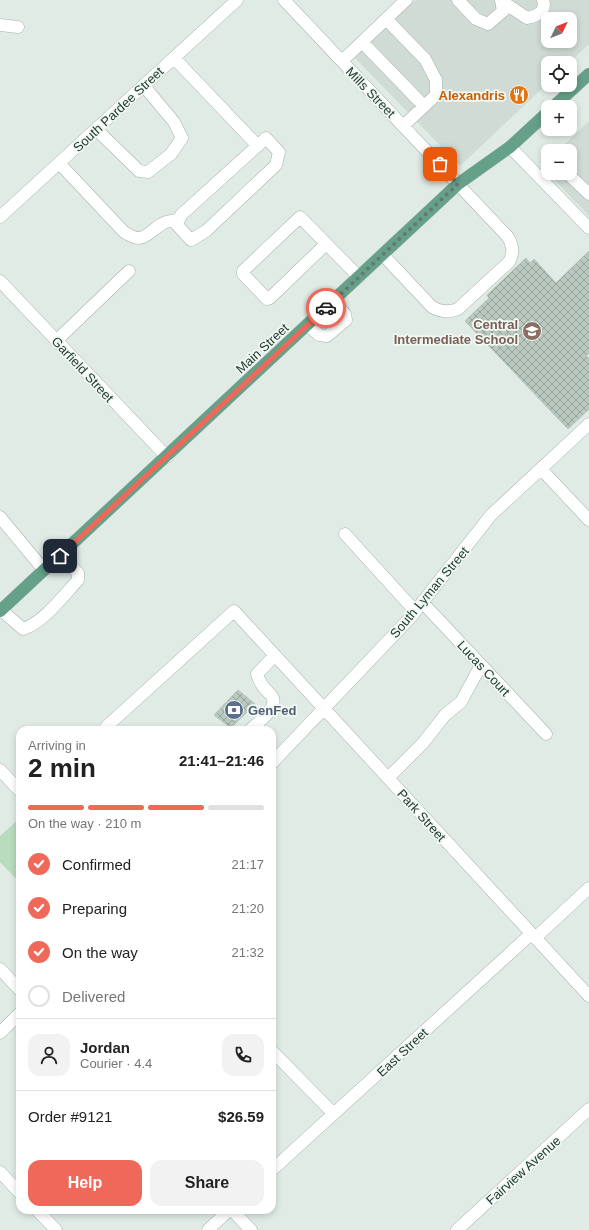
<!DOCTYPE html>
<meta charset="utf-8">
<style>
:root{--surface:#fff;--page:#f2f2f2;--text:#222;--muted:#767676;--line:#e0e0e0;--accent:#f06859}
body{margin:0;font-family:Arial,sans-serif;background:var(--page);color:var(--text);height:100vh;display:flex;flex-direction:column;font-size:15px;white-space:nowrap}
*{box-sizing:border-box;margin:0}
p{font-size:13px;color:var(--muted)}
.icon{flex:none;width:22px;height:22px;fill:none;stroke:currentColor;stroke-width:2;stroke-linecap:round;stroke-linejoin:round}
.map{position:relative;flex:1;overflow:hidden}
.side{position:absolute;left:16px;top:726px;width:260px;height:488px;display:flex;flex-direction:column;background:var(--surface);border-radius:12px;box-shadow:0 2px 6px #0003}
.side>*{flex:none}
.needle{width:26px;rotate:47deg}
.tools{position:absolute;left:541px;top:12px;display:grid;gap:8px}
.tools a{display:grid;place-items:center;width:36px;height:36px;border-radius:8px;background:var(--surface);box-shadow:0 2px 6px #0003;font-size:20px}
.pin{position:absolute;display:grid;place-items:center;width:34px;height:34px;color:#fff;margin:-17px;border-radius:8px;box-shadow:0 2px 6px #0006}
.courier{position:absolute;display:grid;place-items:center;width:40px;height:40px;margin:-20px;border:3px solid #f06859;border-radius:50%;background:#fff;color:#222;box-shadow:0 1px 5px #0007}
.headline em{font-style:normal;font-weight:700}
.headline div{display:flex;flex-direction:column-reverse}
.headline{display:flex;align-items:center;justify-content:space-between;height:68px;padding:0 12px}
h1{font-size:26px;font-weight:700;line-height:30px}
.bar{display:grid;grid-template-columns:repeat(4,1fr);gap:6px 4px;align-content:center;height:48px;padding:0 12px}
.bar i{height:5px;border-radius:3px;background:var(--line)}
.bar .active{background:var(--accent)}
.bar p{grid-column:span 4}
.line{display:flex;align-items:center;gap:10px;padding:0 12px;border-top:1px solid var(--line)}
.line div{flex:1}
.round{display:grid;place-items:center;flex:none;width:42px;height:42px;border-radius:12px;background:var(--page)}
ol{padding:0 12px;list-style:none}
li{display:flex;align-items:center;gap:12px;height:44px}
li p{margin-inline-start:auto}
li .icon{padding:4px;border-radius:50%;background:var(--accent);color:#fff;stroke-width:4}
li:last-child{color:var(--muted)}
li i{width:22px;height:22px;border:2px solid var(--line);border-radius:50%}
.cta{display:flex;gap:8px;margin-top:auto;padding:8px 12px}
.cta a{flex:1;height:46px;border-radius:12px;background:var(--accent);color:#fff;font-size:16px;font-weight:700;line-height:46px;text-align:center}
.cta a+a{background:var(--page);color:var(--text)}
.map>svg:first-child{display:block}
.built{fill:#cfdbd4;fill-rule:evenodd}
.park{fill:#b9dcbe}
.building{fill:url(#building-cross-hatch);stroke:#b3c5bb}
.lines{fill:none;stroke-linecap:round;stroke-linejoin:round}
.minor-casing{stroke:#a4b3ab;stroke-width:13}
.major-casing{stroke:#c1c8c5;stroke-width:13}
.minor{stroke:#fff;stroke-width:12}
.major{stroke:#65a088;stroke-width:12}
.done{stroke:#64796f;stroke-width:4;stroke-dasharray:0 7.2}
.route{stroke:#f06859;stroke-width:5}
.labels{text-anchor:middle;stroke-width:3.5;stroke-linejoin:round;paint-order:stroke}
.street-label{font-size:13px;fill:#213c30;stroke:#f1f8f3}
.food-label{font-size:13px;font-weight:bold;fill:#c56008;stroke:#f1f8f3;text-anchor:end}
.education-label{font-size:13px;font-weight:bold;fill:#785e54;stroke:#f1f8f3;text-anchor:end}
.service-label{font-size:13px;font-weight:bold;fill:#4e5e75;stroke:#f1f8f3;text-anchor:start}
</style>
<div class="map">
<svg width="589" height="1230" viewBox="0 0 589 1230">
<defs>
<pattern id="building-cross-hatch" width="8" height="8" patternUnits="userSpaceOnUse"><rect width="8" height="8" fill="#b9c9c0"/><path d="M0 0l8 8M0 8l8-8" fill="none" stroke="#96a49c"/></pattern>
</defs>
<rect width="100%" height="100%" fill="#e1ebe5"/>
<path class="built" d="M415,0H589V44L569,63H548V83L460,166L355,58ZM548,19H570V41H548Z
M589,121V216L542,167L548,161V173H570V151H558Z"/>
<path class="park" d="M20,818V883L0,862V836Z"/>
<path class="building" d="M589,251V353L586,356L589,358V409L568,429L465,321L489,298L487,295L526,258L530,263L534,259L556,283Z
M238,690L255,704L231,728L214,715Z"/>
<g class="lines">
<defs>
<path id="minor" d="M284,0L508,237C513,246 514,252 509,262L458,309C449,313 441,312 432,307L383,255
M458,0L476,19L488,24L503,11L501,0
M503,2L527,18C536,16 547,12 543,0
M386,19L425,59L436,80V95L403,126
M0,25L18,27
M362,42L424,106
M174,58L258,146
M342,61L406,0
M96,129L139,171L148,172L171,154L182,138L174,122L144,86
M266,138L279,152L276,165L206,231L191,240L177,225L181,215Z
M510,147L589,228
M59,163L124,232C144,245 145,234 162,224C166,221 172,221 177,220
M567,173L589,194
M0,217L237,0
M326,244L270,298L267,299L243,274V271L300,217L359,277
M0,281L167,457
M308,325L319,335L327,336L346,320L345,314L333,301
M56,341L129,271
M541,469L589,520
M0,517L44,570
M345,534L415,611
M422,602L546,734
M1,610L23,629C43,623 64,595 78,580V573L60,555
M106,727L234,611L589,996
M250,730C258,722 281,707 271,695C264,688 260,684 257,674L275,655
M272,763L410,618L491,515L589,424
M0,770L20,791
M388,778L423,743L445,715L461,702L481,665
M535,938L589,888
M0,969L20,990
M0,1033L20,1013
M272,1051L333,1113
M272,1170L531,934
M0,1172L20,1193
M37,1210L56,1230
M232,1210L251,1230
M208,1230L229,1210
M457,1230L589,1109"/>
<path id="major" d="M553,107L589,74
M0,611L458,184L510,147L548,112"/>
</defs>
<use href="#minor" class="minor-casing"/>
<use href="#major" class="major-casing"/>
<use href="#minor" class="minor"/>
<use href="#major" class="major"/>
</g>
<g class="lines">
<path class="done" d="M326,308L458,184L440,164"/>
<path class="route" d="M60,556L326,308"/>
</g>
<defs>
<symbol id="restaurant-disc" viewBox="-11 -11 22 22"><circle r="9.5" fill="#e8710a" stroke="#f1f8f3"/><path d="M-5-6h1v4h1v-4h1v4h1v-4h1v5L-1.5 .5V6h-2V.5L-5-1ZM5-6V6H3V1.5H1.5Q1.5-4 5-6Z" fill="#fff"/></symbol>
<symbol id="school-disc" viewBox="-11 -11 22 22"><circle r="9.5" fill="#8d6e63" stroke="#f1f8f3"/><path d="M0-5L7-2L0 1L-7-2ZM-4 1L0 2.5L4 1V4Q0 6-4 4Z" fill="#fff"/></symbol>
<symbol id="bank-disc" viewBox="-11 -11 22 22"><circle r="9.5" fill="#5c6f8a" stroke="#f1f8f3"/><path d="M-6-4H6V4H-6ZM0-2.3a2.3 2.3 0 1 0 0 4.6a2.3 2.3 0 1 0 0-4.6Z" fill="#fff"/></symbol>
</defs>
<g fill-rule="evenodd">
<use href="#restaurant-disc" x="508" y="84" width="22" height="22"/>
<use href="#school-disc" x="521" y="320" width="22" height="22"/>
<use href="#bank-disc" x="223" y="699" width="22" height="22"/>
</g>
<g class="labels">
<g class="street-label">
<text transform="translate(371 92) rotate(46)" y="5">Mills Street</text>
<text transform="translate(118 109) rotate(-43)" y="5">South Pardee Street</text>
<text transform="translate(262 348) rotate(-43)" y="5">Main Street</text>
<text transform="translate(83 369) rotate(47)" y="5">Garfield Street</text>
<text transform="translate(429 592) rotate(-50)" y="5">South Lyman Street</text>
<text transform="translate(484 668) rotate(47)" y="5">Lucas Court</text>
<text transform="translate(422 815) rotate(48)" y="5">Park Street</text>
<text transform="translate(402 1052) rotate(-43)" y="5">East Street</text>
<text transform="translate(523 1170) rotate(-42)" y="5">Fairview Avenue</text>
</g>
<g class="food-label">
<text x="505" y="100">Alexandris</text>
</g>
<g class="education-label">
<text x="518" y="329">Central<tspan x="518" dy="15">Intermediate School</tspan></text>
</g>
<g class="service-label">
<text x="248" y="715">GenFed</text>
</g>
</g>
</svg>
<div class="tools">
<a><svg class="needle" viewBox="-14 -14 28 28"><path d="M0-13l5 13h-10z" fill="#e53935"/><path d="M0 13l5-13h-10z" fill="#767676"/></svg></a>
<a><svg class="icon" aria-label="locate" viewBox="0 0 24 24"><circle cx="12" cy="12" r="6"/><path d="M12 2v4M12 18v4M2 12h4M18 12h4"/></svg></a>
<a>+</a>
<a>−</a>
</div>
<div class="pin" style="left:440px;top:164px;background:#ea580c"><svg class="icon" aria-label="bag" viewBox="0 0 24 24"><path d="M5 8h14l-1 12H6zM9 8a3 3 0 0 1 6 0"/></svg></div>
<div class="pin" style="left:60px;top:556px;background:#1f2937"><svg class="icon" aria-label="home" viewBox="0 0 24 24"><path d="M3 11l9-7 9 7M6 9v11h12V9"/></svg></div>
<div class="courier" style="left:326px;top:308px"><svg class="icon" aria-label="car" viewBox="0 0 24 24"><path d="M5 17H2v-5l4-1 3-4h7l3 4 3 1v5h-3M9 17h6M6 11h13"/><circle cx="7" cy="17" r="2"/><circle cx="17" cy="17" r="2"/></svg></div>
<section class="side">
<div class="headline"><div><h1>2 min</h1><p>Arriving in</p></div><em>21:41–21:46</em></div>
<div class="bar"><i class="active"></i><i class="active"></i><i class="active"></i><i></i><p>On the way · 210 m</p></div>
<ol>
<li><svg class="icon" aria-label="check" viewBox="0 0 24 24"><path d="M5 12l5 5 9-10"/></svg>Confirmed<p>21:17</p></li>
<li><svg class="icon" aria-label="check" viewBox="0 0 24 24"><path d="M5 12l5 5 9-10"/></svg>Preparing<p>21:20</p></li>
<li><svg class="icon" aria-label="check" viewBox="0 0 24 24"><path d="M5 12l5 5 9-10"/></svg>On the way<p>21:32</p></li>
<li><i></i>Delivered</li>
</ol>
<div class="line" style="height:72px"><a class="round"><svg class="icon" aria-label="person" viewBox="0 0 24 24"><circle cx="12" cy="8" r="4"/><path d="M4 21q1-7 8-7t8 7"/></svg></a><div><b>Jordan</b><p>Courier · 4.4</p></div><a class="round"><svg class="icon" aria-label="phone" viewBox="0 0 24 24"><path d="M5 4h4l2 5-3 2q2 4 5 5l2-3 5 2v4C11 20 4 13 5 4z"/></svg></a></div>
<div class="line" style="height:52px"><div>Order #9121</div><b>$26.59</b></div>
<div class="cta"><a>Help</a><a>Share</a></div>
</section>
</div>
